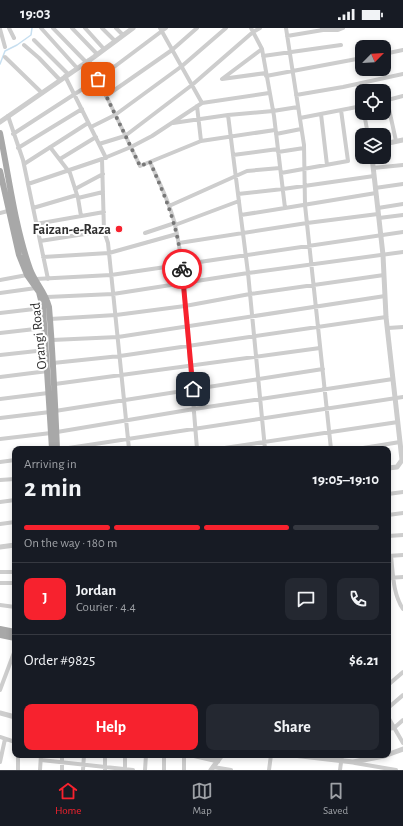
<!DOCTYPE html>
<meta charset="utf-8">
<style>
:root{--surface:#171b24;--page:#242831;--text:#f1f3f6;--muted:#9ea1a6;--line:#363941;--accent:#f7222e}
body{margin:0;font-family:"Alegreya Sans",sans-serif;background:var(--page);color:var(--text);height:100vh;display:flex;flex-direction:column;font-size:15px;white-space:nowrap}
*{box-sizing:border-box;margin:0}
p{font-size:13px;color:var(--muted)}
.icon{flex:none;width:22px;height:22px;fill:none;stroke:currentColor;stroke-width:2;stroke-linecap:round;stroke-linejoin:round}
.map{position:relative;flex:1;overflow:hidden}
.sheet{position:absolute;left:12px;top:418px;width:379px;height:312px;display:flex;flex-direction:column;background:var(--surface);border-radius:8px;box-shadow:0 2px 6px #0003}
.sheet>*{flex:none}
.needle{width:26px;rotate:66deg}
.controls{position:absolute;left:355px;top:12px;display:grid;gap:8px}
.controls a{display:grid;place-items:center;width:36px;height:36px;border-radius:8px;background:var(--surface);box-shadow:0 2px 6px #0003;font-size:20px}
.pin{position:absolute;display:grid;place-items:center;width:34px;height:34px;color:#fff;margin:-17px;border-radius:8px;box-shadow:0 2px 6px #0006}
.courier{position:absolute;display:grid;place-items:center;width:40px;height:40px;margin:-20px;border:3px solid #f7222e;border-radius:50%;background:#fff;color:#222;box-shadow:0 1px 5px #0007}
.headline em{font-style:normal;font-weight:700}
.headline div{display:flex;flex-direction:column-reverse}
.headline{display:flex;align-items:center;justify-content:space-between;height:68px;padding:0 12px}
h1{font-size:26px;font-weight:700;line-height:30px}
.bar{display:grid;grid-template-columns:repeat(4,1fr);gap:6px 4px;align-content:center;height:48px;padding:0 12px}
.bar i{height:5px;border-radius:3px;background:var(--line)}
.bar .current{background:var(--accent)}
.bar p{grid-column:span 4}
.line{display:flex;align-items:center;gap:10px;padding:0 12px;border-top:1px solid var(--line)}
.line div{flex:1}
.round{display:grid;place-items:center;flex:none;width:42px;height:42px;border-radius:8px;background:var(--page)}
.action{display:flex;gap:8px;margin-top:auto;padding:8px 12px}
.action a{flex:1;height:46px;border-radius:8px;background:var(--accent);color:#fff;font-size:16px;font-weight:700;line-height:46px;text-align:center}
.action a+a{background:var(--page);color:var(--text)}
.status{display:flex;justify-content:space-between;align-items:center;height:28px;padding:0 20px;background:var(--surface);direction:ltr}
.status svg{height:11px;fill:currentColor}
.dock{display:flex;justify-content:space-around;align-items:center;height:56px;border-top:1px solid var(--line);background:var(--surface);font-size:11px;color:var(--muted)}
.dock a{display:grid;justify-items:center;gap:2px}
.dock .current{color:var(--accent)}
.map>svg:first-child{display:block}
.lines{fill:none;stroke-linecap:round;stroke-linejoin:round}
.stream{stroke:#c7dff0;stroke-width:1.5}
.minor{stroke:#cdcdcd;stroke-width:4}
.tertiary{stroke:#cdcdcd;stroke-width:5}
.primary{stroke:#a8a8a8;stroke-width:6}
.done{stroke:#787878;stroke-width:4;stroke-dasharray:0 7.2}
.route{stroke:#f7222e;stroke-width:5}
.poi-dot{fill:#f7222e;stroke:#fff;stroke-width:1.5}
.labels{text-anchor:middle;stroke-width:4;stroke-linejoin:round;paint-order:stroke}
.poi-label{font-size:14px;font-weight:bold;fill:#303030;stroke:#fff;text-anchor:end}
.street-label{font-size:14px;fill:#303030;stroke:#fff}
</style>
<div class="status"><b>19:03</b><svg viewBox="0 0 49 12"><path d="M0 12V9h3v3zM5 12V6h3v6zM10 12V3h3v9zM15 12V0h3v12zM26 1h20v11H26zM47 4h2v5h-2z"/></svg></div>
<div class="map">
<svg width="403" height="742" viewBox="0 0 403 742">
<rect width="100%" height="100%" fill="#fff"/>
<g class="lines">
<path class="stream" d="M0,36L5,23L17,17L31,7L32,0"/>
<path class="minor" d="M9,0L14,10
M41,0L77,40
M53,0L86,34
M72,0L97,26
M85,0L104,21
M102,0L115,13
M116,0L123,7
M160,0L202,75
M251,0L262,21L274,88L285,180L376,165
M286,0L304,117L305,177L331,421
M322,0L323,2H338L343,0
M0,1L5,19
M287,8L323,2
M34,12L68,46
M24,17L39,30L60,52
M262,21L222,51L266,45
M384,26L403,22
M263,28L341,17
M5,29L42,65
M89,32L140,138L201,113L275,102
M65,48L106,130
M266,48L362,30
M296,67L343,59L403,46
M106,68L172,22L197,0
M387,72L396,113
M384,73L403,68
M197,78L201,113
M364,85L368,107
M321,86L327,137
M228,87L248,245L265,421
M8,88L23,132L48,251
M300,90L362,78
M173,95L228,87L273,83L298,79
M91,99L115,87L182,38L226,0
M13,106L98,51L166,0
M276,106L301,101
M99,116L125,108L192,57L253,4L260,0
M50,119L70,145L78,170L81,188
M18,120L82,81
M278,124L304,120
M233,127L278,121
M60,131L96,109
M150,134C159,154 170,175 175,197C178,210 180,223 182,236L197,421
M24,136L88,95
M373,140L403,137
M281,145L348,133L341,82
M28,156L102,131
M375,160L403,156
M75,161L103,146
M238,166L283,161L374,148
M78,170L103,164
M169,178L247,143L280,140
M33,180L77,167
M378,180L403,176
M0,185L8,183
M241,187L285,180
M379,190L403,187
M36,196L104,184
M175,197L239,173
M145,205L175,195
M40,213L104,203
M179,215L307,195L378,186
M43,229L109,225L177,206
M36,251L111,247L403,204
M0,252L27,247
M0,265L36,260
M47,269L113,266L248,245L403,224
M0,285L43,280
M50,291L116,287L185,278L250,266L384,247
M388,300L403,299
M0,305L44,300
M52,312L118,309L385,268
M0,327L46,322
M53,335L120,328L386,289
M0,349L48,343
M55,356L320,320
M0,371L48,365
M55,383L323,341
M0,390L50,384
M57,404L194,381L393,351
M0,411L51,405
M62,421L403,369
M129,421L108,215L104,203L102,131L131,119L152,108L202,75L269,65
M218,421L398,394
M357,421L400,414
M0,434L15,432
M0,452L15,451
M388,466L403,464
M0,474L15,472
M388,487L403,485
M0,496L15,494
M388,508L403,507
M388,528L403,527
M391,528C393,546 393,566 403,581
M0,544H15
M388,550L403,549
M0,555H15
M0,577L15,579
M388,657L403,644
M0,662L15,622
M388,680L403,667
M388,689L403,715
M388,701L394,700L403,692
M0,709L15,714
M41,732L133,742
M0,734L5,711
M355,735L396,742
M213,739L231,742
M18,742V727
M40,742L41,727
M62,742V727
M83,742L84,727
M105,742V727
M125,742V727
M145,742L146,727
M164,742V727
M184,742V727
M269,742L271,727
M340,742L342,727"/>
<path class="tertiary" d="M0,94L94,29L133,0
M384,116L403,112
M372,129L383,227L386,289L402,432L397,439L388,440
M0,519L15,517
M0,685L15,689
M192,727L218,733
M293,727L353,734L384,728L403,721
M211,742L222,727"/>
<path class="primary" d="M0,105C9,149 15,199 30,241C35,255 45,263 49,279C53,326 55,373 57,421
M0,143L19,227L27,247L39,264L43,280L52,421
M0,601L15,604
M0,607L15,610"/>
</g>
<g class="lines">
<path class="done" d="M98,51L140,138L150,134C166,170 179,201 182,241"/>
<path class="route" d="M182,241L193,361"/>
</g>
<circle class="poi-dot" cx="119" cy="201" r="4"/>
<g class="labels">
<g class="poi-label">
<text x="111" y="206">Faizan-e-Raza</text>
</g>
<g class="street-label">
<text transform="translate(38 308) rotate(-96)" y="5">Orangi Road</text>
</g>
</g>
</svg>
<div class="controls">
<a><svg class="needle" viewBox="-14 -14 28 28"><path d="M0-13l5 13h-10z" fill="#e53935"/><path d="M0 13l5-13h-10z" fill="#9ea1a6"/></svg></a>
<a><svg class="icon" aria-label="locate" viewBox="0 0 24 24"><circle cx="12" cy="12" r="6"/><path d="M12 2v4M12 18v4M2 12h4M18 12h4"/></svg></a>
<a><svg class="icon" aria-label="layers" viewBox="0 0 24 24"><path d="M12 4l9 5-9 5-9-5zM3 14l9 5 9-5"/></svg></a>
</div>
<div class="pin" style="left:98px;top:51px;background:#ea580c"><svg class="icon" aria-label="bag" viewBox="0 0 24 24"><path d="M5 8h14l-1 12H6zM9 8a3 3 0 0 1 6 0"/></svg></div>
<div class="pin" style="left:193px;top:361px;background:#1f2937"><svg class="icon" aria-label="home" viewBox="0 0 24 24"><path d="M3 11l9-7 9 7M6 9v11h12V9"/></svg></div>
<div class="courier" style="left:182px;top:241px"><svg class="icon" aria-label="bike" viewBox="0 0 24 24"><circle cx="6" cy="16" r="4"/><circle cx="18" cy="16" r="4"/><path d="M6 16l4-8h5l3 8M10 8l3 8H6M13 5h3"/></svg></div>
<section class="sheet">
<div class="headline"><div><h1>2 min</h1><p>Arriving in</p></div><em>19:05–19:10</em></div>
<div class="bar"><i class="current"></i><i class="current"></i><i class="current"></i><i></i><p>On the way · 180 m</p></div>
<div class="line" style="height:72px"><b class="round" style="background:var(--accent);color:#fff">J</b><div><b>Jordan</b><p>Courier · 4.4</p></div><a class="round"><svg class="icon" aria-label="chat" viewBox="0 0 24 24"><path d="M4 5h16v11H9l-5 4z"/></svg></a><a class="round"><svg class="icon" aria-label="phone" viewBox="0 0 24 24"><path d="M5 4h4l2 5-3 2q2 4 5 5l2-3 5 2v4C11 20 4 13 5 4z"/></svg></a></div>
<div class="line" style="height:52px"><div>Order #9825</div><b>$6.21</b></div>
<div class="action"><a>Help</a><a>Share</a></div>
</section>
</div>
<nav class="dock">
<a class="current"><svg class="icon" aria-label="home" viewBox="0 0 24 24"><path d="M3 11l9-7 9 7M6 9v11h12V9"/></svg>Home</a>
<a><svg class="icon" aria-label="map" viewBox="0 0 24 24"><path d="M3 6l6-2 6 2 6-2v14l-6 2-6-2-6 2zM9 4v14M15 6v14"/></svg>Map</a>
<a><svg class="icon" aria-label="saved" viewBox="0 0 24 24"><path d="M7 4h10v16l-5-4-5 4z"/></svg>Saved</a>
</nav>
